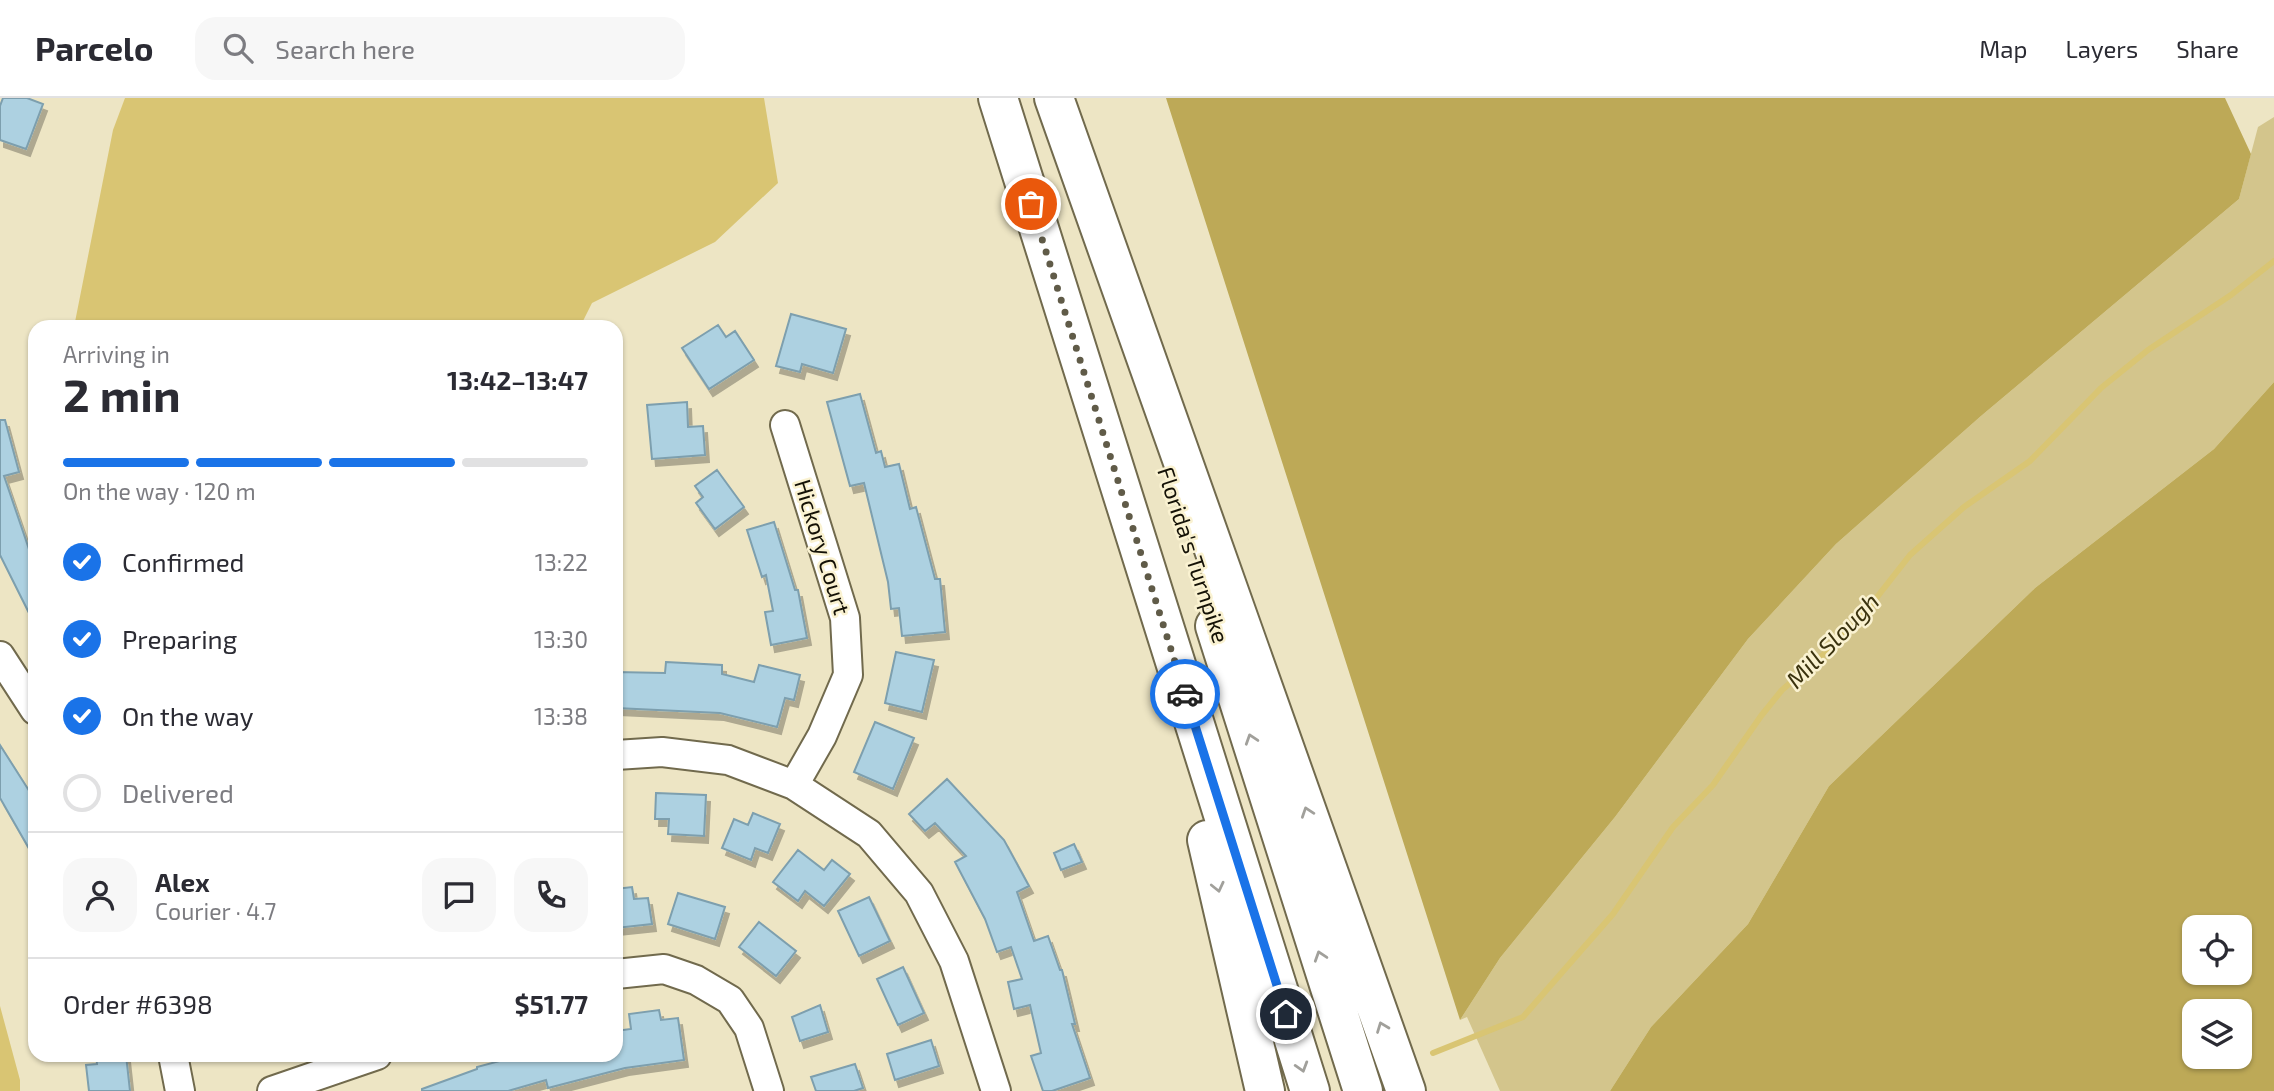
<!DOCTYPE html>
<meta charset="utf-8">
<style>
:root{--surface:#fff;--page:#f7f7f7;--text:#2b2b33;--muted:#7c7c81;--line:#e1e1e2;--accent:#1a73e8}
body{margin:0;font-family:"Exo 2",sans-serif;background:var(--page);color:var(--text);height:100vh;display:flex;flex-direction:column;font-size:26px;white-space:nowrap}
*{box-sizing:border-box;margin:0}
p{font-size:23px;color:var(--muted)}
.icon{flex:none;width:38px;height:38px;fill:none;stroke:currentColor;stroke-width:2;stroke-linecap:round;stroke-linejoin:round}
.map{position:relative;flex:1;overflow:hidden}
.sheet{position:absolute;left:28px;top:222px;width:595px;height:742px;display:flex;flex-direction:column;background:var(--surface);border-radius:21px;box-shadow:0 2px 5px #0004}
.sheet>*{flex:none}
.fabs{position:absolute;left:2182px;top:817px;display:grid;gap:14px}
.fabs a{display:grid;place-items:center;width:70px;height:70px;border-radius:14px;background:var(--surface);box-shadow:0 2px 5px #0004;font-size:35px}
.pin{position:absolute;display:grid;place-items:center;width:60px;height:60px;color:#fff;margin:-30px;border:4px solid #fff;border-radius:50%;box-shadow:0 2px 7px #0007}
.courier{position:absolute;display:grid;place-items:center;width:70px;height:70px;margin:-35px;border:5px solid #1a73e8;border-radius:50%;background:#fff;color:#222;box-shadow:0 2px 9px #0007}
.headline em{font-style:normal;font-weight:700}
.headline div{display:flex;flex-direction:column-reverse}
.headline{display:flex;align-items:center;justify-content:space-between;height:119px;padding:0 35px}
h1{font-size:46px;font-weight:700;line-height:52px}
.bar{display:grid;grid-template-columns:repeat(4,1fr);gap:10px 7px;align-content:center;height:84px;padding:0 35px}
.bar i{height:9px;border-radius:5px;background:var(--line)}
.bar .on{background:var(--accent)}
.bar p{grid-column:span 4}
.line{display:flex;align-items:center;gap:18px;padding:0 35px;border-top:2px solid var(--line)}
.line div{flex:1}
.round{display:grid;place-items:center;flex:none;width:74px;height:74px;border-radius:21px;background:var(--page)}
ol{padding:0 35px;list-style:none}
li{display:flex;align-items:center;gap:21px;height:77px}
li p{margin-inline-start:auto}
li .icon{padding:7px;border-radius:50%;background:var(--accent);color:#fff;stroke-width:4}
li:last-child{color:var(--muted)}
li i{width:38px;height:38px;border:4px solid var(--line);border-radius:50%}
header{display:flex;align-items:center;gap:42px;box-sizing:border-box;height:98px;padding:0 35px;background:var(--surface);border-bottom:2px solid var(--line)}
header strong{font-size:33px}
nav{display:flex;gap:38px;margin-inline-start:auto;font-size:24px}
.search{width:490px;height:63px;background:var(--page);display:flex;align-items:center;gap:18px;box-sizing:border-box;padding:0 24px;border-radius:21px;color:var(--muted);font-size:26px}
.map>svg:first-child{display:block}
.green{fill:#d3c58c}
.forest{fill:#bda957;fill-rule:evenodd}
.water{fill:#d9c573}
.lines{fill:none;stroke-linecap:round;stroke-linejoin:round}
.stream{stroke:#d9c573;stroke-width:6}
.building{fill:#add1e1;stroke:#7d9fae;stroke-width:2;filter:url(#shadow)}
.minor-casing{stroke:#716a4d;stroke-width:32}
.highway-casing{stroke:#716a4d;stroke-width:42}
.minor{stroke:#fff;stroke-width:28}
.highway{stroke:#fff;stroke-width:38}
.oneway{stroke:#a1a09b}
.done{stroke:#605b48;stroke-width:7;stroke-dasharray:0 12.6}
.route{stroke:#1a73e8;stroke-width:9}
.labels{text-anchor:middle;stroke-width:5;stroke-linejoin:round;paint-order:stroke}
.street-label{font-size:23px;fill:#141106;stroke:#faf2d1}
.water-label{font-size:24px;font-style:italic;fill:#3b330f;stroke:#faf2d1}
</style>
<header>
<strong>Parcelo</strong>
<div class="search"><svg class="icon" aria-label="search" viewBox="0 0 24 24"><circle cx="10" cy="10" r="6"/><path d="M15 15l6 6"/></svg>Search here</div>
<nav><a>Map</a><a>Layers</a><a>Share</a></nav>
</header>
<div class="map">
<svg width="2274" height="993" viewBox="0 0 2274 993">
<defs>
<filter id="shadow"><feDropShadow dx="4" dy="7" stdDeviation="0" flood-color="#0004"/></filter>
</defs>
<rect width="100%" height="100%" fill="#ede5c4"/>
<path class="green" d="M2274,19V284L2214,351L2035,490L1829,688L1748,826L1651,929L1610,993H1500L1467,919L1460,922L1500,860L1615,719L1748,541L1836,446L1981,318L2239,101L2258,29Z"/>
<path class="forest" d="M1166,0H2225L2251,56L2239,101L1981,318L1836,446L1748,541L1615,719L1500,860L1460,922Z
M2274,284V993H1610L1651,929L1748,826L1829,688L2035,490L2214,351ZM2194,830H2240V875H2194ZM2194,914H2240V959H2194Z"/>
<path class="water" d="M125,0H764L778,85L715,144L592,205L580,229H74L113,32Z
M0,908L20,982V993H0Z"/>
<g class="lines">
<path class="stream" d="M1433,955L1523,919L1613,816L1673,729L1713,687L1761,618L1782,592L1838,544L1863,517L1910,457L1964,409L2030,363L2101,290L2148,252L2231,197L2274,163"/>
</g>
<path class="building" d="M3,0H27L43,6L26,51L0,42V8Z
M791,216L846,231L833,275L802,266L800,274L776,268Z
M718,227L726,239L735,233L754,262L709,291L682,250Z
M860,296L876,355L881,353L885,369L899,366L910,411L916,409L935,481H940L945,534L902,538L899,510L891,511L888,484L864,385L850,388L827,304Z
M687,304L688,329L703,328L705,357L652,361L647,307Z
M0,322H5L19,374L4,378L32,460L35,458V527L0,457Z
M717,372L744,409L715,431L696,405L703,399L695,388Z
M774,424L795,492H798L807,540L771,547L765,514L773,513L766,477L762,479L747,432Z
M896,554L934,562L922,614L885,605Z
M666,564L722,567V576L754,584L759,567L800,577L794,602L785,600L777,629L720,615L616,610V574L665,575Z
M875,624L914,640L893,691L854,674Z
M0,647L35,702V761L0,700Z
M947,681L1004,742L1029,788L1017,794L1034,843L1048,838L1060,872H1062L1075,926H1072L1090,980L1052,993H1043L1031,958L1041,955L1030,907L1014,911L1008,884L1022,881L1011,849L997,854L985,821L955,764L966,758L935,725L925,733L909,716Z
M656,695L706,697L704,738L668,736L669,721H655Z
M753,715L780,726L768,755L755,750L751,762L722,750L734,721L748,727Z
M1074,746L1082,764L1061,772L1054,755Z
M798,752L824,772L832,762L850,776L824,808L805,793L798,803L773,784Z
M632,789L634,801L648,800L652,826L616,830V791Z
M678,795L725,809L715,841L668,826Z
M869,799L890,843L859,858L838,813Z
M759,824L796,853L776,878L739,849Z
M903,869L924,915L898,927L877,881Z
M820,907L828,934L800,943L792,919Z
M659,912L661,922L678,920L684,962L625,970L548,990L546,982L508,993H422V991L477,971V969L522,957H616V933L631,931L629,916Z
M931,942L939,968L895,982L887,956Z
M96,957H126L130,993H89L86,967L97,966Z
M855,966L863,990L854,993H816L811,979Z"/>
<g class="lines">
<defs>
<path id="minor" d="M785,327L845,520L848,577L822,638L794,687
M0,558L35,612
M616,657L662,654L728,662L794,687L869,736L919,795L954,863L996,993
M616,876L664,871L696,882L730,902L749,930L769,993
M173,957L180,993
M272,993L377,957"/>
<path id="highway" d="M998,0L1310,993
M1054,0L1406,993
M1215,528L1363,993
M1207,742L1265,993"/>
</defs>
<use href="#minor" class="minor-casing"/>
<use href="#highway" class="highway-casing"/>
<use href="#minor" class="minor"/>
<use href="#highway" class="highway"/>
</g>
<defs><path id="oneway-chevron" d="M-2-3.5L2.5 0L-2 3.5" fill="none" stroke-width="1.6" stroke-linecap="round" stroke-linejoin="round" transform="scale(1.75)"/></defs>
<g class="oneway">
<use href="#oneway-chevron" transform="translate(1251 641) rotate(-108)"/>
<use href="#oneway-chevron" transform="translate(1307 714) rotate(-109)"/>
<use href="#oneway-chevron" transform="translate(1218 789) rotate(77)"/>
<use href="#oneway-chevron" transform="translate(1320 858) rotate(-108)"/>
<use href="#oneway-chevron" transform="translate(1382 929) rotate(-111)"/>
<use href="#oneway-chevron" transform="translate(1302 969) rotate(73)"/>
</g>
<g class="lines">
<path class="done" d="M1031,106L1185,596"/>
<path class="route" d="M1185,596L1286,916"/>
</g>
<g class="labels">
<g class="street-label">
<text transform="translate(822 449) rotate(73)" y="8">Hickory Court</text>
<text transform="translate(1193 457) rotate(72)" y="8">Florida's Turnpike</text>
</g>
<g class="water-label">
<text transform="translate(1833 543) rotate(-46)" y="8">Mill Slough</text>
</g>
</g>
</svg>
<div class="fabs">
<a><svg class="icon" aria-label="locate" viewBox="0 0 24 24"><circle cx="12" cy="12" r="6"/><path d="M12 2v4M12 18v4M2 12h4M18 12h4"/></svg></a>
<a><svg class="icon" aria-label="layers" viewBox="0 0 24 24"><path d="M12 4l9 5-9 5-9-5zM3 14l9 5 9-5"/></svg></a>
</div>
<div class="pin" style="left:1031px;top:106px;background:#ea580c"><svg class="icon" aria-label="bag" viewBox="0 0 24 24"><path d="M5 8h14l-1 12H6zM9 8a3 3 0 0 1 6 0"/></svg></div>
<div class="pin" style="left:1286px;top:916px;background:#1f2937"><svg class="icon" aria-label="home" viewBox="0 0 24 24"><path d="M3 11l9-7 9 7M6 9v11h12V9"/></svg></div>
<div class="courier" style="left:1185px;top:596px"><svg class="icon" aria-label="car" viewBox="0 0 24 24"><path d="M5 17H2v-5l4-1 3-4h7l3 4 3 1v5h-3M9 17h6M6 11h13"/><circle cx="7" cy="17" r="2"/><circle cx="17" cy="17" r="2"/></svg></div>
<section class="sheet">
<div class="headline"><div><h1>2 min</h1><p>Arriving in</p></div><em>13:42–13:47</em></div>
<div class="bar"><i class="on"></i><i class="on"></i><i class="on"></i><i></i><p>On the way · 120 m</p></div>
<ol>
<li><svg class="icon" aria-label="check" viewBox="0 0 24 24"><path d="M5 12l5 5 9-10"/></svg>Confirmed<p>13:22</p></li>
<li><svg class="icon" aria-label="check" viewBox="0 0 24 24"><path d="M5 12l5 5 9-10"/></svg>Preparing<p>13:30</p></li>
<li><svg class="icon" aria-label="check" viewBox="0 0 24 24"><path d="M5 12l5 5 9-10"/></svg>On the way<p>13:38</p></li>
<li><i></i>Delivered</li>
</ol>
<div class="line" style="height:126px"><a class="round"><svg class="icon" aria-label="person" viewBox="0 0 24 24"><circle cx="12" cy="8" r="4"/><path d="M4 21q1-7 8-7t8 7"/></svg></a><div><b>Alex</b><p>Courier · 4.7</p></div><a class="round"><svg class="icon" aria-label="chat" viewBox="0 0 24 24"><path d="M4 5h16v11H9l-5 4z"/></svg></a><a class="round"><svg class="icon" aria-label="phone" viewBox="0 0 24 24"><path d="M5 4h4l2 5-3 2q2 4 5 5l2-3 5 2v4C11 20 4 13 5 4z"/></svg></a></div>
<div class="line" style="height:91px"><div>Order #6398</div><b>$51.77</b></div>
</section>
</div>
